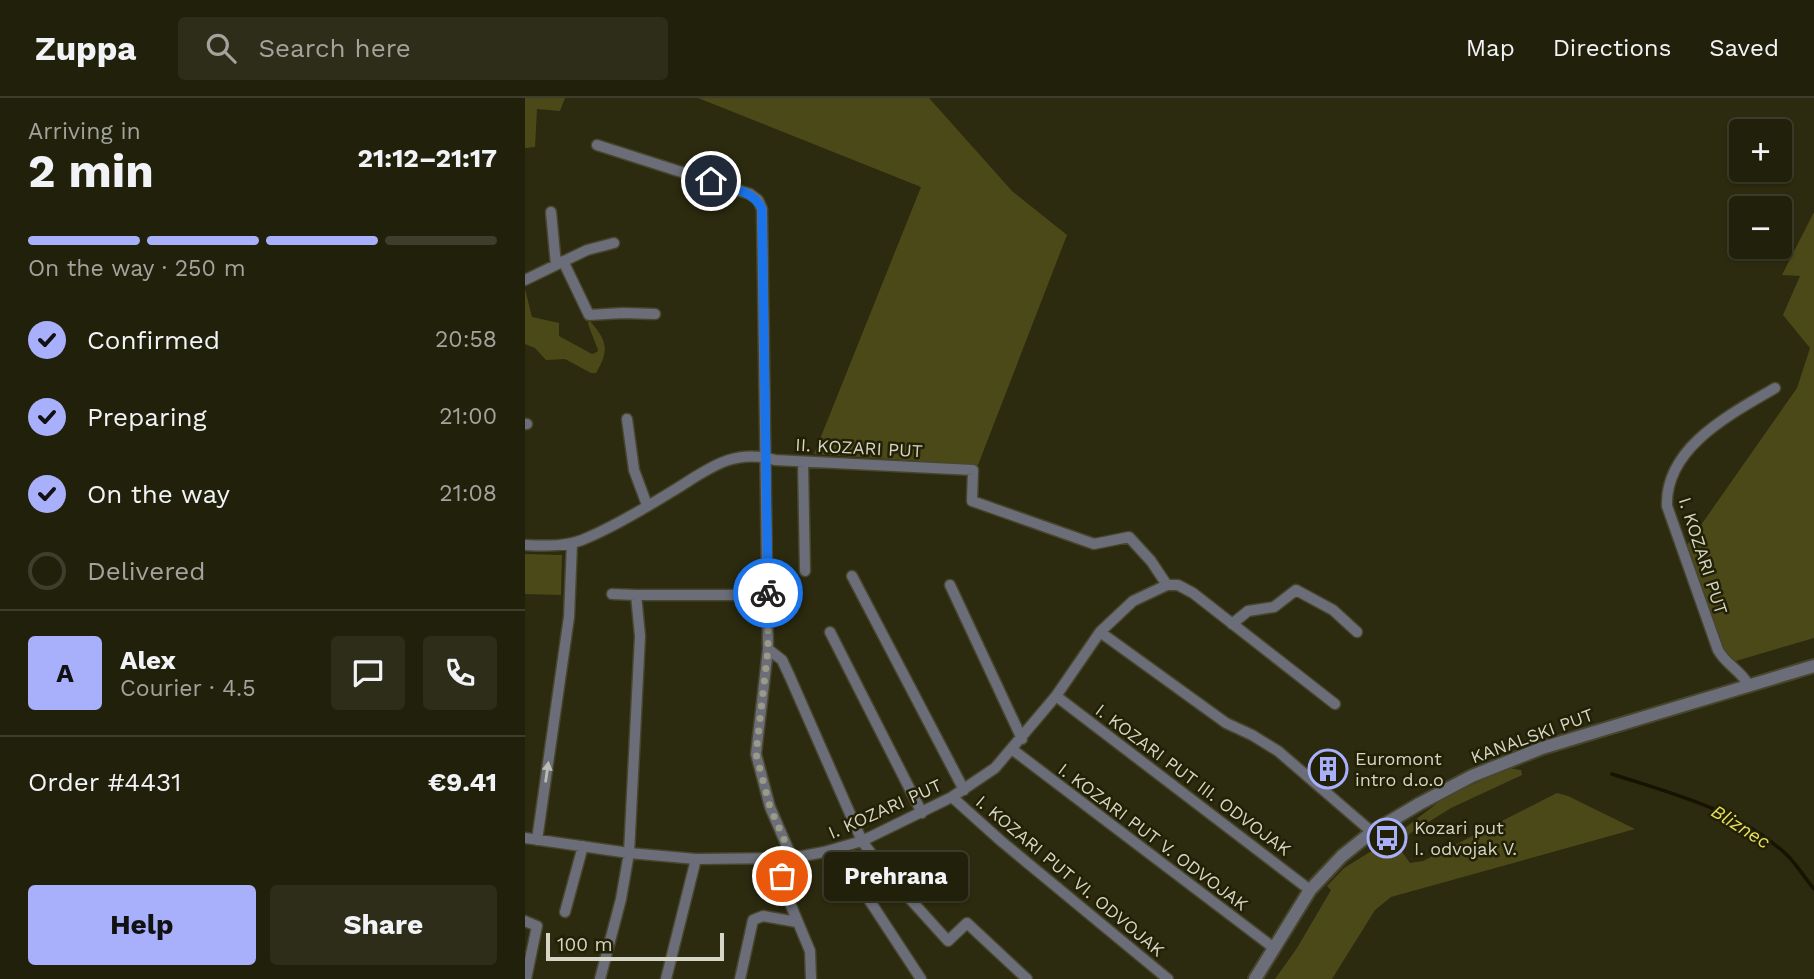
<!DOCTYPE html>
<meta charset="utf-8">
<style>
:root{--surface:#21200b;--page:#2d2d19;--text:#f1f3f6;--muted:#a2a39d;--line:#3e3e2c;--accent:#a8b0fc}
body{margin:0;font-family:"Work Sans",sans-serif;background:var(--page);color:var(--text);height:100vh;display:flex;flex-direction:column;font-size:26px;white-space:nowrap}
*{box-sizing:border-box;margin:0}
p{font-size:23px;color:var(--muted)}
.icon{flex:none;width:38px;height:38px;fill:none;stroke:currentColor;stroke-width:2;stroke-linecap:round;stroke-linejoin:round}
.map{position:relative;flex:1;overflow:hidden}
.panel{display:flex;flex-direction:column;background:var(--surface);width:525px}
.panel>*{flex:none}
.tools{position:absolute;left:1204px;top:21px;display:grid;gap:14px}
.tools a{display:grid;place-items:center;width:63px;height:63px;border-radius:7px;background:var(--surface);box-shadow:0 2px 5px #0004,0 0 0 2px var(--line);font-size:35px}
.scale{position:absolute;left:21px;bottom:18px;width:178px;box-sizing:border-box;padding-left:7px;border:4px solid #d6d6c6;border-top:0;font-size:19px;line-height:24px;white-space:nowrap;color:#d6d6c6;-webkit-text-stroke:5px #222005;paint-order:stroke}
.pin{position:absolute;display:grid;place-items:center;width:60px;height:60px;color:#fff;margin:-30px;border:4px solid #fff;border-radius:50%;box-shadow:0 2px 7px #0007}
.courier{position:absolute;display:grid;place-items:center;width:70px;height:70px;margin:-35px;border:5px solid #1a73e8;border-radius:50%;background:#fff;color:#222;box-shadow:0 2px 9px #0007}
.bubble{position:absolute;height:49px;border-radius:7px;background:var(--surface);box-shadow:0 2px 5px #0004,0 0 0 2px var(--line);font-size:23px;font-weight:700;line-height:49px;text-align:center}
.headline em{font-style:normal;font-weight:700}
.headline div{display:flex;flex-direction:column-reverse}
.headline{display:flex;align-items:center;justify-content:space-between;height:119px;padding:0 28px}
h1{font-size:46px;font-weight:700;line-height:52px}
.bar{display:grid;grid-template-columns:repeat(4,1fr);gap:10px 7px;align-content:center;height:84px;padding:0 28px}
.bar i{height:9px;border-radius:5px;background:var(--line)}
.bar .selected{background:var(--accent)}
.bar p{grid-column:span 4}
.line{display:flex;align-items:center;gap:18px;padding:0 28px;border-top:2px solid var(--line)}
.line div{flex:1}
.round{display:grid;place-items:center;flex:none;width:74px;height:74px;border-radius:7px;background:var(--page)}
ol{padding:0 28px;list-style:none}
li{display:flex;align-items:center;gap:21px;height:77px}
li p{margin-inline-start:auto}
li .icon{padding:7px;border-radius:50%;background:var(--accent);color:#111;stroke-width:4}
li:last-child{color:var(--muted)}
li i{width:38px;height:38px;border:4px solid var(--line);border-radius:50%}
.primary-button{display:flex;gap:14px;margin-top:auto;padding:14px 28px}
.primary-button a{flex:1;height:80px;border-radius:7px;background:var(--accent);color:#111;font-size:28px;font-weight:700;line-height:80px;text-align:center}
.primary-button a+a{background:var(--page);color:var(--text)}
header{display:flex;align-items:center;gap:42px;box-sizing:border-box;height:98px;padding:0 35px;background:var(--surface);border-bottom:2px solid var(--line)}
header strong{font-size:33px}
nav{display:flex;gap:38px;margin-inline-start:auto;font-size:24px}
.search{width:490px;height:63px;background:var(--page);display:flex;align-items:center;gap:18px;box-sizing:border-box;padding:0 24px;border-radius:7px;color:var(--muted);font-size:26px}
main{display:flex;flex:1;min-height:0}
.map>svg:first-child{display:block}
.green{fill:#4c4919}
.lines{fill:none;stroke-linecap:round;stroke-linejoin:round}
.stream{stroke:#161300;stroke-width:3.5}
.minor-casing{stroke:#47462c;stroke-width:13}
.tertiary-casing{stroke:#47462c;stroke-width:16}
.minor{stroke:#6b6d79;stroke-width:10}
.tertiary{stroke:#6b6d79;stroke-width:12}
.oneway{fill:#bbbcb3}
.done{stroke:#9a9a86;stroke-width:7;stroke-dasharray:0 12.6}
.route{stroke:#1a73e8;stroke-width:9}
.labels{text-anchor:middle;stroke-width:5;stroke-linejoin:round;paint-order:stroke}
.street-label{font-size:18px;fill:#d6d6c6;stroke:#222005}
.poi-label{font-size:18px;fill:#d6d6c6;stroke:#222005;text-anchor:start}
.water-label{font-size:19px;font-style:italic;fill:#e6de5a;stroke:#222005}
</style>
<header>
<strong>Zuppa</strong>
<div class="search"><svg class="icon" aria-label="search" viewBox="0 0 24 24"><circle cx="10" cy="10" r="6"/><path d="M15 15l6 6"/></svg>Search here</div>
<nav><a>Map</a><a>Directions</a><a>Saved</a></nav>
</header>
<main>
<section class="panel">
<div class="headline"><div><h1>2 min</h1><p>Arriving in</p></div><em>21:12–21:17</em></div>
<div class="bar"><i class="selected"></i><i class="selected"></i><i class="selected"></i><i></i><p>On the way · 250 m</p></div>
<ol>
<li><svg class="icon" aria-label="check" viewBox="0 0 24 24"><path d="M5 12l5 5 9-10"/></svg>Confirmed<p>20:58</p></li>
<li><svg class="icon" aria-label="check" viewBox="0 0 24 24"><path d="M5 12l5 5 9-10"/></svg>Preparing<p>21:00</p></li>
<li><svg class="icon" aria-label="check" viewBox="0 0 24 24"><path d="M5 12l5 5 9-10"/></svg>On the way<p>21:08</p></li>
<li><i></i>Delivered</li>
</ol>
<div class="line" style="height:126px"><b class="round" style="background:var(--accent);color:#111">A</b><div><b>Alex</b><p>Courier · 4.5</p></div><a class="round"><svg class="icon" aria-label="chat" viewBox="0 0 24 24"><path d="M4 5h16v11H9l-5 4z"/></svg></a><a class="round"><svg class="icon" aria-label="phone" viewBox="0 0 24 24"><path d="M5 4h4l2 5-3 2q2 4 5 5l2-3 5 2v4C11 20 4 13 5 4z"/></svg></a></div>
<div class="line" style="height:91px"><div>Order #4431</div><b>€9.41</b></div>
<div class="primary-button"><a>Help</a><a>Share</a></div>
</section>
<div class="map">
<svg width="1289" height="881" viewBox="0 0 1289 881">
<rect width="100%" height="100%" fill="#2c2a0f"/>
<path class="green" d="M0,0H40L35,13L12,11L10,49L0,50Z
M173,0H404L487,93L542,137L453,367L289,356L396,89Z
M1289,114V540L1204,565L1162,447L1272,290L1285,250L1258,217L1275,178L1257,177Z
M0,191L7,219L34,225V238L67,256L72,254L73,252L63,226L64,222C82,242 85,252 71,275H66L40,261L21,262L10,250L0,246Z
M0,456L37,457L36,497L0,496Z
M983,670L996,672L997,677L926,710L884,736L877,754L885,765L898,763L1032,695L1043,698L1110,731L866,799L850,812L807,881H750L772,850L806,792L802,788L819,770L853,749L857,753L864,748L861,744L868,739L919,700Z"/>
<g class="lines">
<path class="stream" d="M1087,676C1148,696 1214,712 1262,757C1272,767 1280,780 1289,791"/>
<defs>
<path id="minor" d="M72,47L225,96L233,102L237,111L243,551L231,656L245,709L267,760
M26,114L31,167
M38,163L64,217L98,215L130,216
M0,182L62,152L89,145
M102,321L109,372L122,407
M0,326H2
M278,364L280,473
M0,447C22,448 44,449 64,439C92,427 120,410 146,394C181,373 207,349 250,362L448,372L447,403L569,446L604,439L626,463L642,487
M327,478L439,692
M425,487L497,641
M111,497H243
M707,526L723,513L749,509L771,492L808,512L832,534
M305,534L397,715
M575,534L701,625L727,637L753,653L847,734
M243,551L257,562L265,579L337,743L356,769L423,843L442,825L502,881
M1224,588C1217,573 1201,567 1193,552L1142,408C1140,349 1206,316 1250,290
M531,598L785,792
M488,652L749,850
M427,699L476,743L643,881
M0,740L104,755L171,761L267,760L299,754L337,743L427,699L470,670L531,598L575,534L608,503L642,487H653L668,495L810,606
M12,742L44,519L47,445
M254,761L262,798L285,853L286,881
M356,769L333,785L396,881
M40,814L58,748
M0,823L12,828L1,881
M75,881L96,801L104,755L115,538L111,497L87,496
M141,881L171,761
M215,881L228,822L238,818L272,824"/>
<path id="tertiary" d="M730,881L785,792L817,758L847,734L894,706L947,678L1017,650L1289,568"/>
</defs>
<use href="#minor" class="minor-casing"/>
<use href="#tertiary" class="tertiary-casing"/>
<use href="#minor" class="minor"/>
<use href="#tertiary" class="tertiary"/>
</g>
<defs><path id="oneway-solid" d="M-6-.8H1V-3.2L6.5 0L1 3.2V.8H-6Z" transform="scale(1.75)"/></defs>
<use class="oneway" href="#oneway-solid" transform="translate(22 674) rotate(-82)"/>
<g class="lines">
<path class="done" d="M243,495V551L231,656L245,709L267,760L254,761L257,778"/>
<path class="route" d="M186,83C205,90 228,92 237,111L243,495"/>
</g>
<defs>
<symbol id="building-ring" viewBox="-11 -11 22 22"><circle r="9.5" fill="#222005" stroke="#a8b0fc" stroke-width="1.5"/><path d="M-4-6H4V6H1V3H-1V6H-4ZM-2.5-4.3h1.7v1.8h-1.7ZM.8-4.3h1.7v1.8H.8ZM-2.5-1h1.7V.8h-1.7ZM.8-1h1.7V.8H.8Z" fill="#a8b0fc"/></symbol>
<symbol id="bus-ring" viewBox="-11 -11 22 22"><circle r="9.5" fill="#222005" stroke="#a8b0fc" stroke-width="1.5"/><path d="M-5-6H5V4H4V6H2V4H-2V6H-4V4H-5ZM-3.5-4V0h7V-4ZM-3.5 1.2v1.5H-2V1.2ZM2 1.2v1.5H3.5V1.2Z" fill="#a8b0fc"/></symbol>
</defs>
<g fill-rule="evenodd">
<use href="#building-ring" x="781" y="649" width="44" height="44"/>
<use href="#bus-ring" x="840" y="718" width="44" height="44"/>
</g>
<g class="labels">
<g class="street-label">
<text transform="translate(334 350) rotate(3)" y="6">II. KOZARI PUT</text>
<text transform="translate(1178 458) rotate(72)" y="6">I. KOZARI PUT</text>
<text transform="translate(1007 638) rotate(-20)" y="6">KANALSKI PUT</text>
<text transform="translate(668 682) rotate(37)" y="6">I. KOZARI PUT III. ODVOJAK</text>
<text transform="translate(360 711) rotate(-24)" y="6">I. KOZARI PUT</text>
<text transform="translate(628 739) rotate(37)" y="6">I. KOZARI PUT V. ODVOJAK</text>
<text transform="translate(545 778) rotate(40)" y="6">I. KOZARI PUT VI. ODVOJAK</text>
</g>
<g class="poi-label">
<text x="830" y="667">Euromont<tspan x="830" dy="21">intro d.o.o</tspan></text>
<text x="889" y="736">Kozari put<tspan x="889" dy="21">I. odvojak V.</tspan></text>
</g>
<g class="water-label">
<text transform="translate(1216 728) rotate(32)" y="7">Bliznec</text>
</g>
</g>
</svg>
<div class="tools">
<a>+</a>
<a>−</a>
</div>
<div class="scale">100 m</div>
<div class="pin" style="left:257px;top:778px;background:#ea580c"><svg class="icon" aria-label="bag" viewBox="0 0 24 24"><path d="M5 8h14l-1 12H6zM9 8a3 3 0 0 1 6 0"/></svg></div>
<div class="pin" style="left:186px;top:83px;background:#1f2937"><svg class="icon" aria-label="home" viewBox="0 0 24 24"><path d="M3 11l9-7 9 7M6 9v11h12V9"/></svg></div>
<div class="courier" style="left:243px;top:495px"><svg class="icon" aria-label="bike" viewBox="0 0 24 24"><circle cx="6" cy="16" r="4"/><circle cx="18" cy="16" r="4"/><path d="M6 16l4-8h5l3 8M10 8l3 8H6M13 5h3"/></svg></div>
<div class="bubble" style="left:299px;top:754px;width:144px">Prehrana</div>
</div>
</main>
